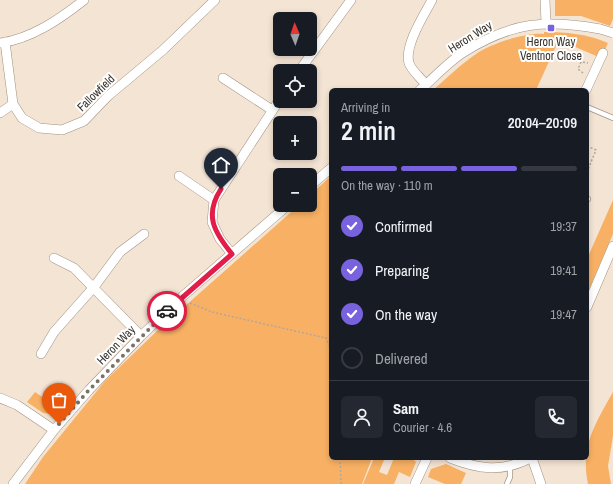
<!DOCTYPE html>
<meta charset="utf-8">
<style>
:root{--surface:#171b24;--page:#242831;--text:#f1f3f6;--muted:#9ea1a6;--line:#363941;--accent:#7962dd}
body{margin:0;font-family:"Archivo Narrow",sans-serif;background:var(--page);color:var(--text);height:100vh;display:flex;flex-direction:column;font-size:15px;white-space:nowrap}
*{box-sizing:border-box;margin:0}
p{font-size:13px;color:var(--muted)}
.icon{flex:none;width:22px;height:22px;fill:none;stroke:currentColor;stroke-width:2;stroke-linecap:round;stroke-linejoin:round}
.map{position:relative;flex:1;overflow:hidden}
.details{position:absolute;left:329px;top:88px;width:260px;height:372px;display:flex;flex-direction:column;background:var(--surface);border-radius:6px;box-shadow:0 2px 6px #0003}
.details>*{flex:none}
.needle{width:26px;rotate:358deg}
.tools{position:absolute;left:273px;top:12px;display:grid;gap:8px}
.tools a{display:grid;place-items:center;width:44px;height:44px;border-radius:6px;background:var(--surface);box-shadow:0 2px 6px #0003;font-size:20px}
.pin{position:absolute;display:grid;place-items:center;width:34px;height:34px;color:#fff;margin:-41px -17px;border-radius:50% 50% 50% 0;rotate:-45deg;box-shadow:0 0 4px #0007}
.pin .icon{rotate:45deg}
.courier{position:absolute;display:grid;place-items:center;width:40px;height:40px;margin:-20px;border:3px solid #e11d48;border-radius:50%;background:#fff;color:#222;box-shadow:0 1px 5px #0007}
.summary em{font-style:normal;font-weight:600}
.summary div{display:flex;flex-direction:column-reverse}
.summary{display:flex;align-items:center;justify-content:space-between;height:68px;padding:0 12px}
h1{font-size:26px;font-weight:600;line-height:30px}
.bar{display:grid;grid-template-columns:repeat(4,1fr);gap:6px 4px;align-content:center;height:48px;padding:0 12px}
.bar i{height:5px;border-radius:3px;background:var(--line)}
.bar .current{background:var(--accent)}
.bar p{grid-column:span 4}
.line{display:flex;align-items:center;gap:10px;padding:0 12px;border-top:1px solid var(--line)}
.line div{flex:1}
.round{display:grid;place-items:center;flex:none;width:42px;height:42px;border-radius:6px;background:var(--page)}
ol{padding:0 12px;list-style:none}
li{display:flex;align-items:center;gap:12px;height:44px}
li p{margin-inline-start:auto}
li .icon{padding:4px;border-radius:50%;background:var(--accent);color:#fff;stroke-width:4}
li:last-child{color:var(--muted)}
li i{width:22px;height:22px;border:2px solid var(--line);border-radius:50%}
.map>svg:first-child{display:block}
.green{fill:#f8b164}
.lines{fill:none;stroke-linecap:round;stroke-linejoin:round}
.lane-casing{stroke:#a19283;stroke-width:6}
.street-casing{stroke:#a19283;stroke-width:10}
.path{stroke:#b3a69a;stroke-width:1.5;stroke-dasharray:2 2;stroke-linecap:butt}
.lane{stroke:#fff;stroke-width:4.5}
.street{stroke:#fff;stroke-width:9}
.street-bridge-casing{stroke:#a19283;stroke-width:10;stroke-linecap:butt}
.street-bridge{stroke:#fff;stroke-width:9}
.done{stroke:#7a7167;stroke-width:4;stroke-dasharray:0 7.2}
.route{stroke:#e11d48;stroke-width:5}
.poi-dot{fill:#7962dd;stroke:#fff;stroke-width:1.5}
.labels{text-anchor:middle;stroke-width:4;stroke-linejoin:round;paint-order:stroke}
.street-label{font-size:12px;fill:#39332d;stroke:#fff}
.poi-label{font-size:12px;fill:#39332d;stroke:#fff}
</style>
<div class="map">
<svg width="613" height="484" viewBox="0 0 613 484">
<rect width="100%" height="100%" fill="#f4e4d4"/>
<path class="green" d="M555,0H613V19L610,26L581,16H555Z
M544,32C566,32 588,34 608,43L601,58L573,46L557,44L536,90H433C447,78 461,64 476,54C490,44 526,32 544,34Z
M331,176V458H372L362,484H25L43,457L105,381L158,330L299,205H310V195Z
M613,200V234L587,294V259Z
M35,392L60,409L52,414L43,413L27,402Z
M613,392V436L608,466L611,484H588C580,447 595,424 613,392Z
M374,458H385L379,472L387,475L394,458H412L416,462L410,477L399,472L394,484H363Z
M446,464L466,473L461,484H445L428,477L431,469Z"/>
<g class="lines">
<defs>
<path id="lane" d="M587,107L613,118
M587,199H588
M507,484L510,477V467"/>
<path id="street" d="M545,0L546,23
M5,42L13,104L22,118L39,128L62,130L84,121L108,96L163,50L215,0
M0,43C31,39 60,19 84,0
M299,71L351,0
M223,78L272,110
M426,85C421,78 411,70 409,63C404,46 424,15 432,0
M420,90C434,78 448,62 464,52C512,22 546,19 600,29
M586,90L603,53
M0,113L13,104
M179,176L214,200
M310,186L331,168
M232,254L220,239L212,222L214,200L280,99
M54,258L74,268L141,336
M587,307L613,246
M41,354L54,332L94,287L120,252L144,234
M0,398L17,405L54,430
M450,458C478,469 502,473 530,458
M532,458L541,484
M13,484L54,430L89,390L141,336L183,296L288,205
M415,484L427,458"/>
</defs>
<use href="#lane" class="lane-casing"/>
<use href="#street" class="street-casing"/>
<path class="path" d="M583,73L578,69L581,62L588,63
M587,146L596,150L587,172
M587,159L592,161
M190,303L212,312L326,338L331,350
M340,458L341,484"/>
<use href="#lane" class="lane"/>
<use href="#street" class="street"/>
<defs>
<path id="street-bridge" d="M600,29L613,33"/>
</defs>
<use href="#street-bridge" class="street-bridge-casing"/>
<use href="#street-bridge" class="street-bridge"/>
</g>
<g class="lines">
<path class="done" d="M59,424L89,390L167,311"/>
<path class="route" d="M167,311L232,254C214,232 204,215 221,189"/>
</g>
<rect class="poi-dot" x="547" y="24" width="8" height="8" rx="2"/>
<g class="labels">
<g class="street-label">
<text transform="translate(470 37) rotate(-32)" y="4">Heron Way</text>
<text transform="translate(96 93) rotate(-44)" y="4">Fallowfield</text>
<text transform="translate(116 345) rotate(-46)" y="4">Heron Way</text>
</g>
<g class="poi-label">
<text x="551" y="46">Heron Way<tspan x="551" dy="14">Ventnor Close</tspan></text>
</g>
</g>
</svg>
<div class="tools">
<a><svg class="needle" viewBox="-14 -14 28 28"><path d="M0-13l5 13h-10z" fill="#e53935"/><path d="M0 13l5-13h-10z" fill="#9ea1a6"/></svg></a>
<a><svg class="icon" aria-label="locate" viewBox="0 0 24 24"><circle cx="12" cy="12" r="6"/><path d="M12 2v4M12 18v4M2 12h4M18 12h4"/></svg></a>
<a>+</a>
<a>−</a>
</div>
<div class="pin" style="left:59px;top:424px;background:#ea580c"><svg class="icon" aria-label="bag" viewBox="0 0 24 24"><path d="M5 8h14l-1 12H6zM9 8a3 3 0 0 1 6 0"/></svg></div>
<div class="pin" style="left:221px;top:189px;background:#1f2937"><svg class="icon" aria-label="home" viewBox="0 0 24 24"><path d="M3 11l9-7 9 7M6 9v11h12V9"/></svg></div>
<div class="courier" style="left:167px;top:311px"><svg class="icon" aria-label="car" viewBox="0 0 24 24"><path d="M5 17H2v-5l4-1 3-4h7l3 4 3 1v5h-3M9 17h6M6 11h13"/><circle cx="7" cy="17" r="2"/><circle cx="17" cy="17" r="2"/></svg></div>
<section class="details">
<div class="summary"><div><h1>2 min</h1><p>Arriving in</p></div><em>20:04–20:09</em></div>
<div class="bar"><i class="current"></i><i class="current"></i><i class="current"></i><i></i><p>On the way · 110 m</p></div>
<ol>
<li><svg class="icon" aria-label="check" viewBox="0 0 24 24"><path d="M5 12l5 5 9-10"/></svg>Confirmed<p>19:37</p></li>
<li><svg class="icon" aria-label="check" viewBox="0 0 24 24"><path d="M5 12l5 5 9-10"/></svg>Preparing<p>19:41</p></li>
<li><svg class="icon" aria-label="check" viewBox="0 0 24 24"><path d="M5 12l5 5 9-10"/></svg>On the way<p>19:47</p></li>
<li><i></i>Delivered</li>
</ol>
<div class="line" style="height:72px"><a class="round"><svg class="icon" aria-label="person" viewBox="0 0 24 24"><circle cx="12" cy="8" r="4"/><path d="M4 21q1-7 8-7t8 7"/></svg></a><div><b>Sam</b><p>Courier · 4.6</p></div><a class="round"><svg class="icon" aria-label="phone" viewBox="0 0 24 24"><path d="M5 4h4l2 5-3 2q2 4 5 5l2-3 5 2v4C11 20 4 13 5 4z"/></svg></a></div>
</section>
</div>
